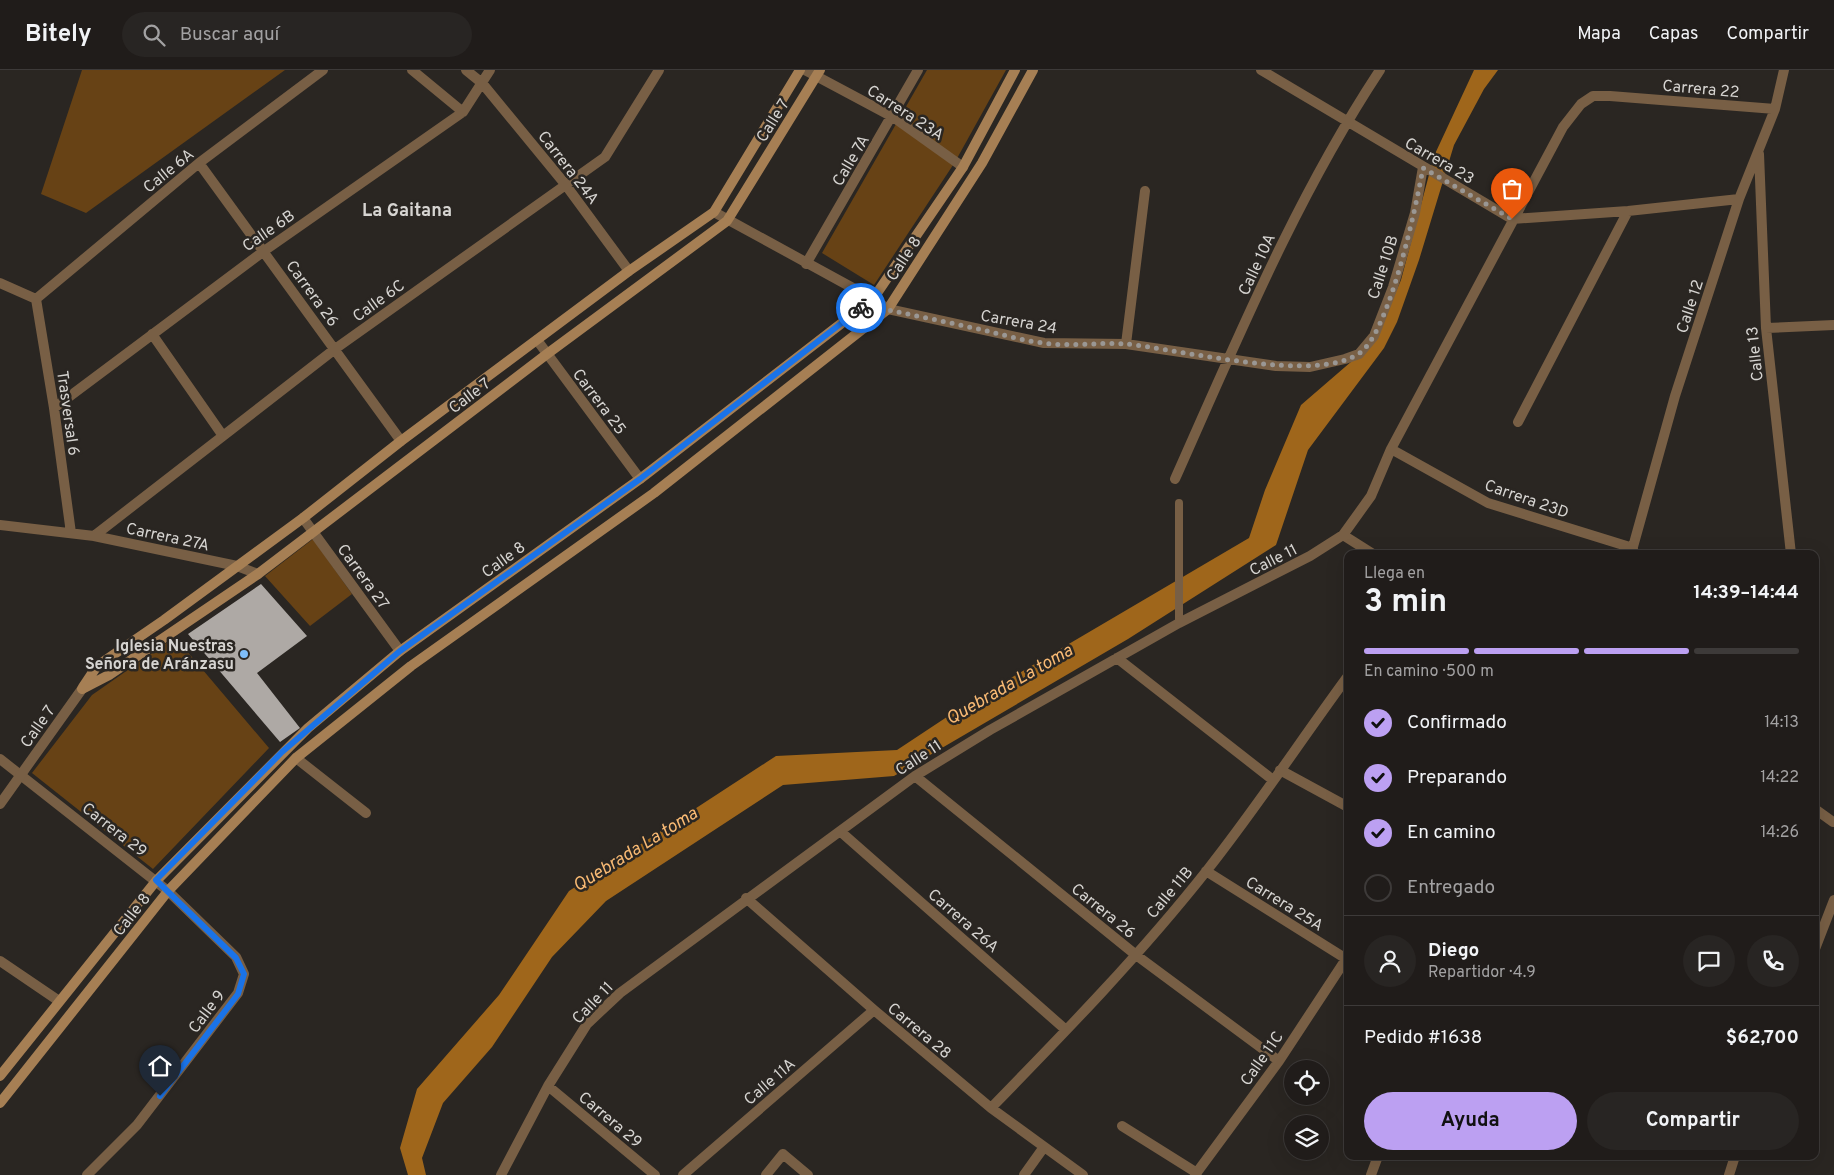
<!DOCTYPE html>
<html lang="es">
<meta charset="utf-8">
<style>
:root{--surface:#201c1a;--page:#282523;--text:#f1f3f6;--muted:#a2a1a2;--line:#3d3a39;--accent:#bca0f2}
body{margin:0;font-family:Overpass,sans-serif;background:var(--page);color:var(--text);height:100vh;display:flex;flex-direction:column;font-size:19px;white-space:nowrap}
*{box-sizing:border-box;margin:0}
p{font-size:16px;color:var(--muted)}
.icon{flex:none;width:28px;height:28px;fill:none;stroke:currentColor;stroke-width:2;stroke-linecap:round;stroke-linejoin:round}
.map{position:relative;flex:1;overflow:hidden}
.sheet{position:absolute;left:1344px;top:480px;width:475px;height:610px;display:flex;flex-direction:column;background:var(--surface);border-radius:10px;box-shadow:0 5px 20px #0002,0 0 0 1px var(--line)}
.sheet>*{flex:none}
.tools{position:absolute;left:1284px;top:990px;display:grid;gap:10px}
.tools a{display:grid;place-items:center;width:45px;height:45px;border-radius:50%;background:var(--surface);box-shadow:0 5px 20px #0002,0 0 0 1px var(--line);font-size:25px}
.pin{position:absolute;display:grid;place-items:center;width:42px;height:42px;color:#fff;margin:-51px -21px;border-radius:50% 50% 50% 0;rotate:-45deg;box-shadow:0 0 5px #0007}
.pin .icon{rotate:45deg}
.courier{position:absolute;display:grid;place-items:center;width:50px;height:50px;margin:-25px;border:4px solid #1a73e8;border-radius:50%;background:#fff;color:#222;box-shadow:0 1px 6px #0007}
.overview em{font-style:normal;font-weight:700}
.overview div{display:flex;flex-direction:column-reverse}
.overview{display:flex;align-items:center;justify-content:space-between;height:85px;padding:0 20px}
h1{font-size:32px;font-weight:700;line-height:38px}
.bar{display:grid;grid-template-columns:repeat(4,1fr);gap:8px 5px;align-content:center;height:60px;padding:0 20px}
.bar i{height:6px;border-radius:4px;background:var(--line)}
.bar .selected{background:var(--accent)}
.bar p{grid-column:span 4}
.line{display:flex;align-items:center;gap:12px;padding:0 20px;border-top:1px solid var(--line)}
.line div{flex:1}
.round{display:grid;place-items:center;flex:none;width:52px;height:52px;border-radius:26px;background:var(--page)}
ol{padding:0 20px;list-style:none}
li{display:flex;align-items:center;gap:15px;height:55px}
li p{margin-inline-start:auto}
li .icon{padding:5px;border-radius:50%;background:var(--accent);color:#111;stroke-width:4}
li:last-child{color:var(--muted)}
li i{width:28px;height:28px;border:2px solid var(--line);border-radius:50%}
.action{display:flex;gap:10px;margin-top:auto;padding:10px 20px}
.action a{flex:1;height:58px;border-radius:30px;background:var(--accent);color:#111;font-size:20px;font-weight:700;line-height:58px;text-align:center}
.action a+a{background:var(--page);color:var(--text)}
header{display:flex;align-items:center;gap:30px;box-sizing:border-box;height:70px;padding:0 25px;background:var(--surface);border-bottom:1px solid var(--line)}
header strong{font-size:24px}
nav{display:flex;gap:28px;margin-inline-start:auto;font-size:18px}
.search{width:350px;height:45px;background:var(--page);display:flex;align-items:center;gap:12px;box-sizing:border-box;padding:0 18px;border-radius:28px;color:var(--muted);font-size:19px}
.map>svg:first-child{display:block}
.green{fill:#674215}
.water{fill:#9f661b}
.building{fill:#aea9a5}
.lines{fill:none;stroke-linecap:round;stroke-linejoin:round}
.service{stroke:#785f45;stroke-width:8}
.minor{stroke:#785f45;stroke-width:10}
.tertiary{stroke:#785f45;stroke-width:10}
.secondary{stroke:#a67f54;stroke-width:10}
.done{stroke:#9a9794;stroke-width:5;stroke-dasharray:0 9}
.route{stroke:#1a73e8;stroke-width:6}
.poi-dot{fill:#7ebdf9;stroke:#2a2622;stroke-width:2}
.labels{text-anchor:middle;stroke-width:5;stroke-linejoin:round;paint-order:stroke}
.street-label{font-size:16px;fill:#d6d4d1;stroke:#2a2622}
.poi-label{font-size:16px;font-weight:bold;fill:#d6d4d1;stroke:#2a2622;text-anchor:end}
.neighbourhood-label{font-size:18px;font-weight:bold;fill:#d6d4d1;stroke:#2a2622}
.water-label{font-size:18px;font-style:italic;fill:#f9ba74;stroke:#2a2622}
</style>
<header>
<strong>Bitely</strong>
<div class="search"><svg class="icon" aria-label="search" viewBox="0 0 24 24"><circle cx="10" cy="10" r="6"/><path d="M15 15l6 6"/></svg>Buscar aquí</div>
<nav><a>Mapa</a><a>Capas</a><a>Compartir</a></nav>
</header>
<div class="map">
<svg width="1834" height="1105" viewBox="0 0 1834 1105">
<rect width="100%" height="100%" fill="#2a2622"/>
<path class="green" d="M82,0H285L86,143L41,124Z
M927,0H1006L955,92L874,215L822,183Z
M313,469L352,524L310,556L265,506Z
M175,567L269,678L153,799L32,703L92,625Z"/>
<path class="water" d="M1474,0H1498L1484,19L1454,75L1419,190L1397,252L1384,278L1308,380L1276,475L1128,569L894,706L783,715L606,831L552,887L492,977L443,1033L422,1088L426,1105H408L400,1078L417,1019L499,925L569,821L776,686L897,680L965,635L1249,468L1265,420L1301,335L1374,272L1401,210L1434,86Z"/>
<path class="building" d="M261,514L307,566L257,603L300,658L280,672L188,564Z"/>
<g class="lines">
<path class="service" d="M1179,553V433"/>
<path class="minor" d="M412,0L463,42
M466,0L482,13L565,114L629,201
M805,0L893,47L963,97
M1261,0L1512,149L1628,141L1739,129
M1759,84L1766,258L1791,484
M199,93L401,371
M714,142L873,229L888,239L1044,273L1126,274L1276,296L1310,297L1345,289L1359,284L1374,266L1393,217L1415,143L1423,97
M806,194L918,0
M0,213L36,229
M36,229L199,93L323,0
M36,229L54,338L71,463
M1766,258L1834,255
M152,264L223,366
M537,270L640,409
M1126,274L1145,121
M54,338L264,181L463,42L490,0
M1518,352L1628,141
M1391,379L1488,433L1633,478
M1175,409C1237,270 1296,127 1380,0
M303,448L400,581
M0,455L94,466L237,496L258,504
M1343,465L1373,484
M94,466L335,279L605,87L659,0
M1631,484L1675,326L1739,129L1775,39L1784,0
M1117,588L1273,710
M296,688L366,743
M0,689L168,821L236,887L244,904L238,923L137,1055L87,1105
M1280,700L1348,737
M915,706L1136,885L1279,991
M1815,739L1833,752
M841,762L1066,960
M1206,801L1348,890
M746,828L874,940L991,1038L1083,1105
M1815,879L1834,830
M0,891L59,931
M548,1016L655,1105
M991,1038C1066,961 1141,884 1208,799C1257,737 1301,670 1348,606
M1122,1056L1197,1103
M501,1105L548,1016L587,954L620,923L915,706L990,660L1179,553L1310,486L1343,465L1371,426L1391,379L1563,57L1581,34L1593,26H1610L1775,39
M683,1105L874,940
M766,1105L783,1084L808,1105
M1024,1105L1044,1077
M1195,1105L1279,991L1348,886
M1371,1105L1378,1086
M1729,1105L1735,1086"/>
<path class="tertiary" d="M0,734L82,619"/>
<path class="secondary" d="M83,617L97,596L164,550L303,448L401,371L629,201L714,142L800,0
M82,619L109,605L258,504L547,284L727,151L820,0
M0,1006L156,811L308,658L400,581L640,409L873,229L963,97L1015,0
M0,1033L168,821L296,688L411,596L654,423L888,239L982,93L1033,0"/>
</g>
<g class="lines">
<path class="done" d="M861,238L873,229L888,240C922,247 957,254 991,262C1008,266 1026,271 1043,273C1070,277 1099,272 1126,274C1179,279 1319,315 1361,282C1390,259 1416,137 1423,98L1512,149"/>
<path class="route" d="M160,1026L238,924L244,904L236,888L156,810L282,682L400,581L640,409L861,238"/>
</g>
<circle class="poi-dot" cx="244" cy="584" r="5"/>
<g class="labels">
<g class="street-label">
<text transform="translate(1701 18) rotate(5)" y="6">Carrera 22</text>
<text transform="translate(906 42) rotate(33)" y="6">Carrera 23A</text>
<text transform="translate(772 50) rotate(-58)" y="6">Calle 7</text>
<text transform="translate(850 90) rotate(-59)" y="6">Calle 7A</text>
<text transform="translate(1440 90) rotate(30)" y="6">Carrera 23</text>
<text transform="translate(569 97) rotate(52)" y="6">Carrera 24A</text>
<text transform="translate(168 100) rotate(-39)" y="6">Calle 6A</text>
<text transform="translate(268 160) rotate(-35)" y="6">Calle 6B</text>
<text transform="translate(903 188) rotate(-57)" y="6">Calle 8</text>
<text transform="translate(1256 194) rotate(-65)" y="6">Calle 10A</text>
<text transform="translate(1382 197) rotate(-72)" y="6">Calle 10B</text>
<text transform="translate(313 223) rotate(54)" y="6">Carrera 26</text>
<text transform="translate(378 230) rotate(-36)" y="6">Calle 6C</text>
<text transform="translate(1689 236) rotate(-72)" y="6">Calle 12</text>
<text transform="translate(1019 251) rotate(10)" y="6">Carrera 24</text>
<text transform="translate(1754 284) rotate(-96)" y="6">Calle 13</text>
<text transform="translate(469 325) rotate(-37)" y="6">Calle 7</text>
<text transform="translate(600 331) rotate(53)" y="6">Carrera 25</text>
<text transform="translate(69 343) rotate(82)" y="6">Trasversal 6</text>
<text transform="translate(1527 428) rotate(19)" y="6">Carrera 23D</text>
<text transform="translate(168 466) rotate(12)" y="6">Carrera 27A</text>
<text transform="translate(503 489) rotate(-36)" y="6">Calle 8</text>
<text transform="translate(1273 489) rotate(-27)" y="6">Calle 11</text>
<text transform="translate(364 506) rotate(54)" y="6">Carrera 27</text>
<text transform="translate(37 656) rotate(-55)" y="6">Calle 7</text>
<text transform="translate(918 687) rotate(-33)" y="6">Calle 11</text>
<text transform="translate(115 759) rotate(38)" y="6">Carrera 29</text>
<text transform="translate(1169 822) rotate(-50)" y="6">Calle 11B</text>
<text transform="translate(1285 833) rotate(32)" y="6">Carrera 25A</text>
<text transform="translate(1104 840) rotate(39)" y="6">Carrera 26</text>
<text transform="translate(131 844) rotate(-52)" y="6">Calle 8</text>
<text transform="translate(964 850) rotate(41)" y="6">Carrera 26A</text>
<text transform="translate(592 932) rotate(-46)" y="6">Calle 11</text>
<text transform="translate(206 941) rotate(-53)" y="6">Calle 9</text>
<text transform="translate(920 960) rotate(40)" y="6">Carrera 28</text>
<text transform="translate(1261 988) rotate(-55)" y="6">Calle 11C</text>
<text transform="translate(769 1011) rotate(-41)" y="6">Calle 11A</text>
<text transform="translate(611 1049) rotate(40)" y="6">Carrera 29</text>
</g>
<g class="poi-label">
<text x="234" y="581">Iglesia Nuestras<tspan x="234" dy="18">Señora de Aránzasu</tspan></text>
</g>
<g class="neighbourhood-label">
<text x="407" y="146">La Gaitana</text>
</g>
<g class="water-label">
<text transform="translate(1009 614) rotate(-30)" y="6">Quebrada La toma</text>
<text transform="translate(635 779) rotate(-32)" y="6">Quebrada La toma</text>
</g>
</g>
</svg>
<div class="tools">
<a><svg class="icon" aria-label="locate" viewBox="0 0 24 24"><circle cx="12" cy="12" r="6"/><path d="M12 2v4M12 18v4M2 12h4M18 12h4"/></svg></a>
<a><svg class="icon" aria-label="layers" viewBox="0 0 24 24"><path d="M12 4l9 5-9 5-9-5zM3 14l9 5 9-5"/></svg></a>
</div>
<div class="pin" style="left:1512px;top:149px;background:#ea580c"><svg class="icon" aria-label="bag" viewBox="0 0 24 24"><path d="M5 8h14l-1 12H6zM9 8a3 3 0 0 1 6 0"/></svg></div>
<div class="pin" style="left:160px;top:1026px;background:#1f2937"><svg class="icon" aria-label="home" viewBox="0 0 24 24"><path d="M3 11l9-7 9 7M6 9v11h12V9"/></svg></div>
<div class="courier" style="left:861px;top:238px"><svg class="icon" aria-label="bike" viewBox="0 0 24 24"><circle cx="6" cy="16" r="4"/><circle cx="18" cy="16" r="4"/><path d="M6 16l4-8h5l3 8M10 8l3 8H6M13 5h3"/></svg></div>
<section class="sheet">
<div class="overview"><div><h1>3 min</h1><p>Llega en</p></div><em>14:39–14:44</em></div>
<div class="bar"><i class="selected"></i><i class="selected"></i><i class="selected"></i><i></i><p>En camino · 500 m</p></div>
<ol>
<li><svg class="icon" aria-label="check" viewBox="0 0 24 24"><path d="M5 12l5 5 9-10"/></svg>Confirmado<p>14:13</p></li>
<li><svg class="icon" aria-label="check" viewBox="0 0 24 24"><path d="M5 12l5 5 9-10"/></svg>Preparando<p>14:22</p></li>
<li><svg class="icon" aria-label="check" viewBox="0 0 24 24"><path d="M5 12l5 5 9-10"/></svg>En camino<p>14:26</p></li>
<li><i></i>Entregado</li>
</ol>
<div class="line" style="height:90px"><a class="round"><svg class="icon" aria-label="person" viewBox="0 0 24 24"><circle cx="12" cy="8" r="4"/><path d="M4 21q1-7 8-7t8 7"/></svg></a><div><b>Diego</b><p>Repartidor · 4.9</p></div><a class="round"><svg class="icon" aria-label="chat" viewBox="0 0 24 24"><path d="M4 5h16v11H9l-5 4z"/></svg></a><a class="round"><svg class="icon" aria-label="phone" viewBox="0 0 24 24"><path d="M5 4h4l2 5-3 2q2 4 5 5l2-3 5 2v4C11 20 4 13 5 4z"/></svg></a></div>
<div class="line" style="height:65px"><div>Pedido #1638</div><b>$62,700</b></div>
<div class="action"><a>Ayuda</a><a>Compartir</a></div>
</section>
</div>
